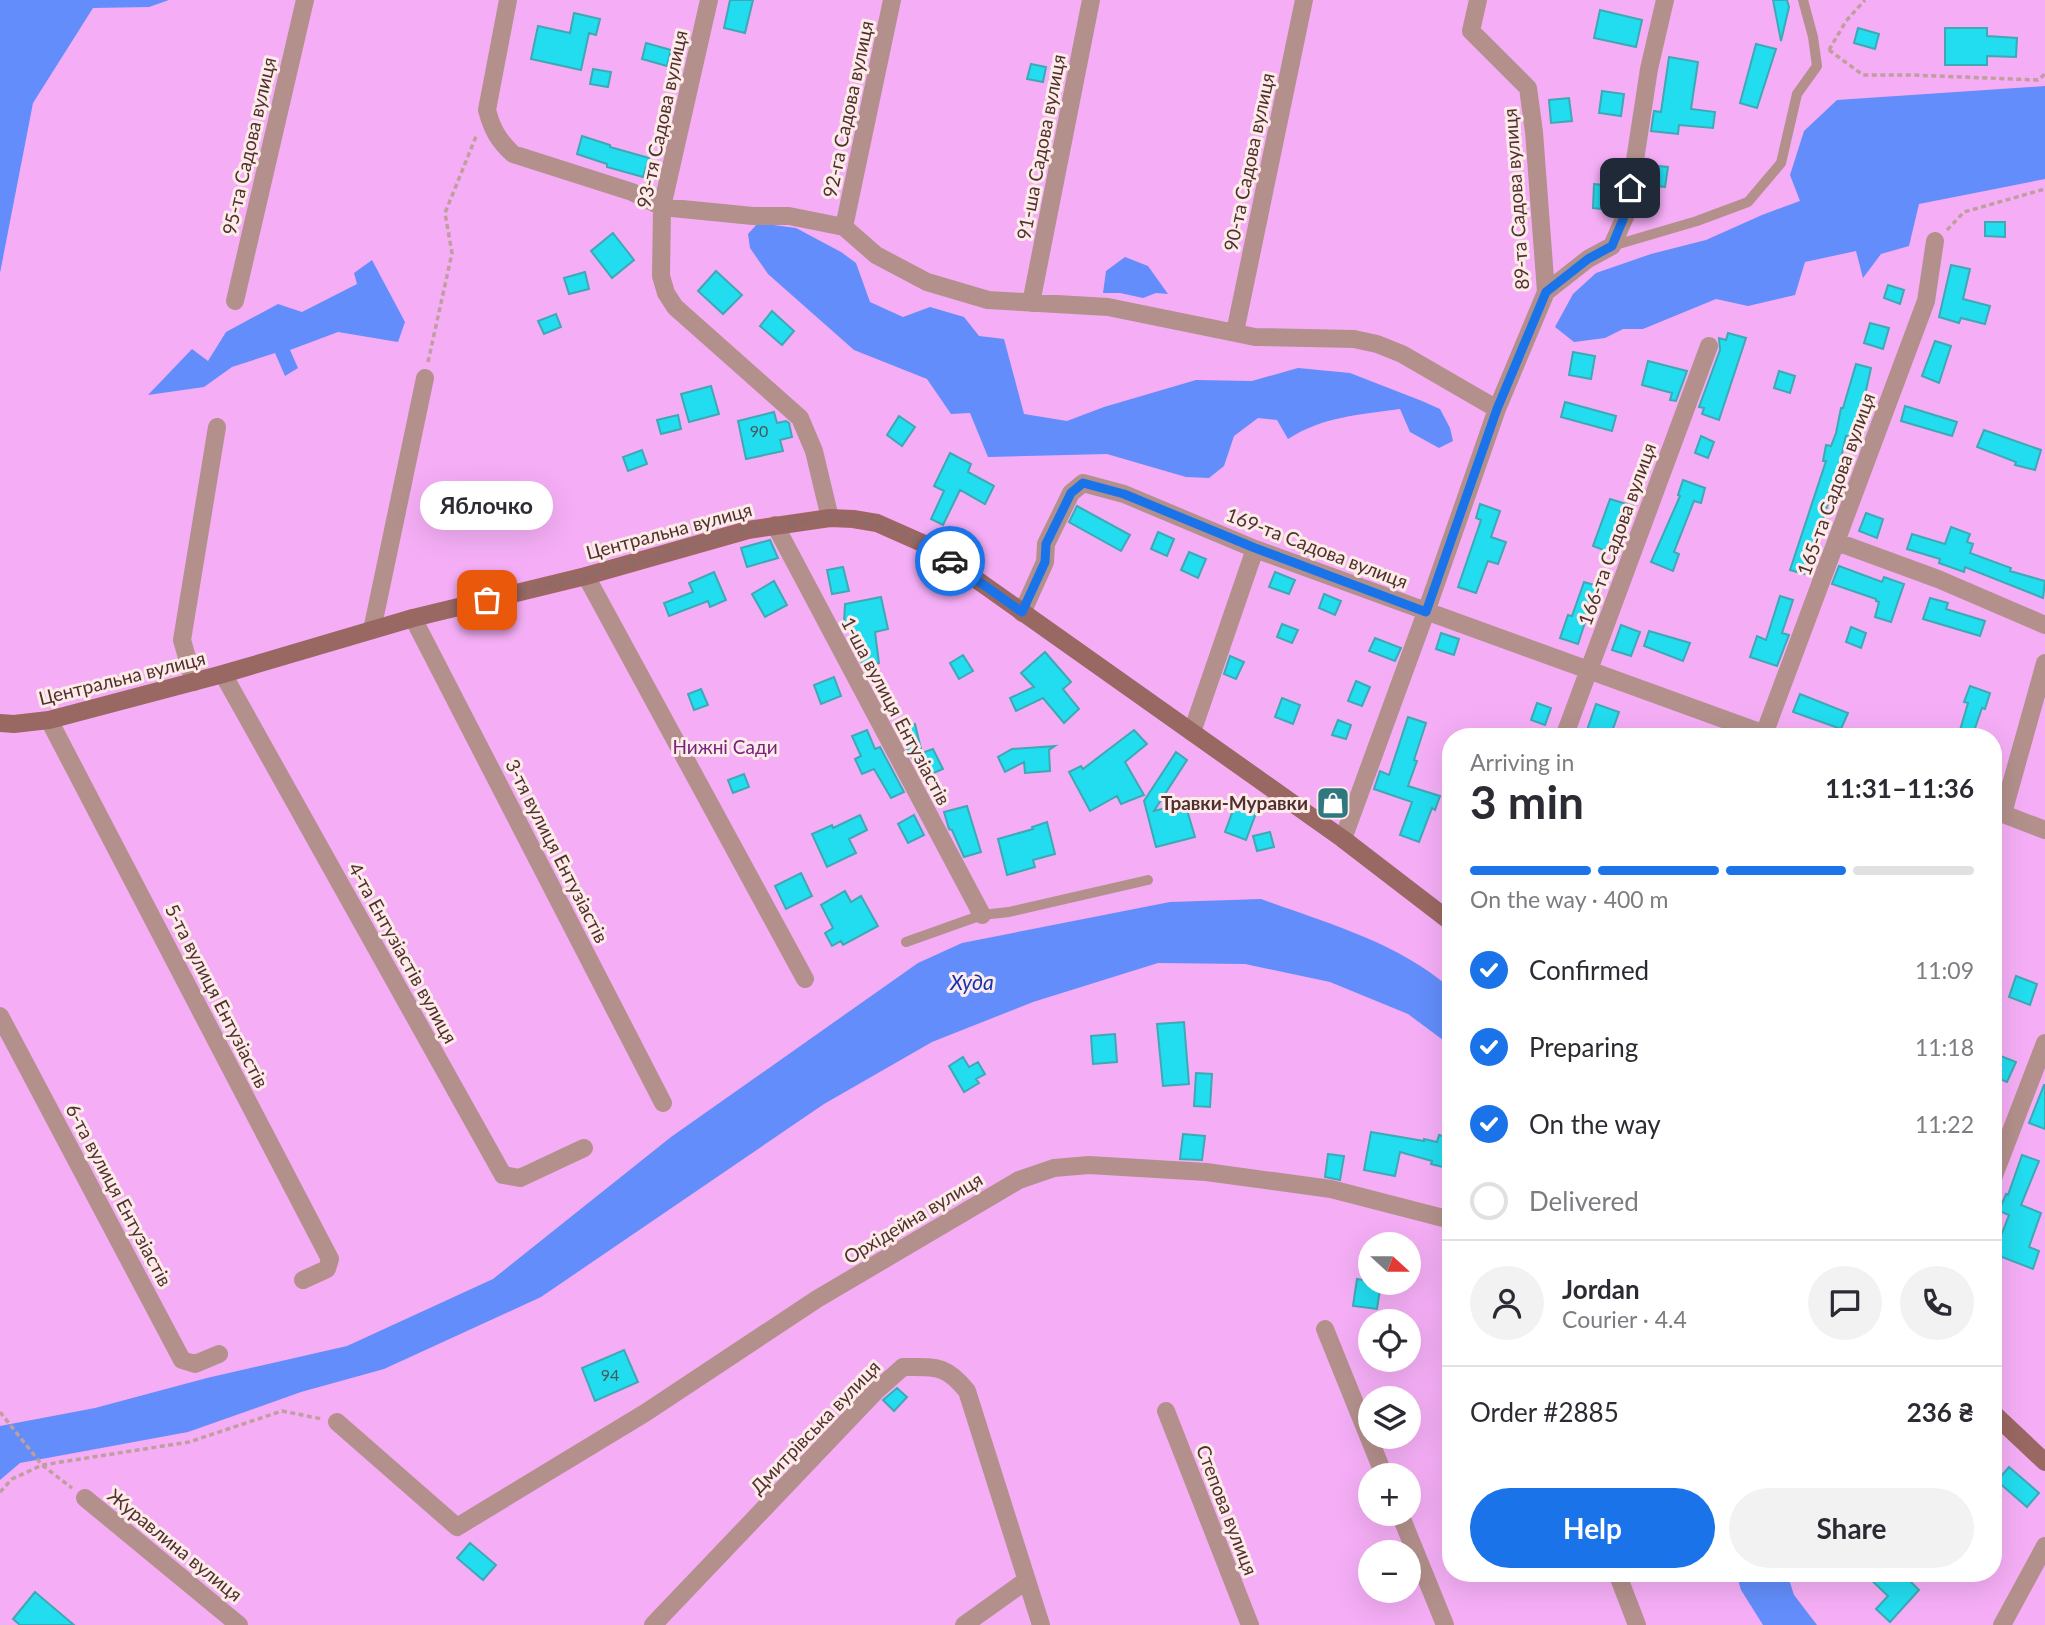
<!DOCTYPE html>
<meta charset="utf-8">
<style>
:root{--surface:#fff;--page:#f2f2f3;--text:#2b2b33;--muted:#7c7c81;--line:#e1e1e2;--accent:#1a73e8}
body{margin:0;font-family:Lato,sans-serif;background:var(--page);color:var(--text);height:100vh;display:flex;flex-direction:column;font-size:26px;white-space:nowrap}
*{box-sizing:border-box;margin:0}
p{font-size:23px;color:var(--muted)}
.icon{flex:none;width:38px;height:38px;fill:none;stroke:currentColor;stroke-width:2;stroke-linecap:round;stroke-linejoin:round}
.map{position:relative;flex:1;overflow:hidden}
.side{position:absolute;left:1442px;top:728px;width:560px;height:854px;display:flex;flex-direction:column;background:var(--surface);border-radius:28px;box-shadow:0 7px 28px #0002}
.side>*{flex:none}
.needle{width:46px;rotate:111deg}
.buttons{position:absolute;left:1358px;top:1232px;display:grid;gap:14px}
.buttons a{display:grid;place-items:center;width:63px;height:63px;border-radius:50%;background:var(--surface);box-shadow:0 7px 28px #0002;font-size:35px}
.pin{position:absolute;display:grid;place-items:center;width:60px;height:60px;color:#fff;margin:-30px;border-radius:14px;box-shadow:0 4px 10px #0006}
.courier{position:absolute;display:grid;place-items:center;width:70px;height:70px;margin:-35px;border:5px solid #1a73e8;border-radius:50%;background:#fff;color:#222;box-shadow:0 2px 9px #0007}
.bubble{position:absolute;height:49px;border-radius:24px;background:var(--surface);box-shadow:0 7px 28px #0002;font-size:23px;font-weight:700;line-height:49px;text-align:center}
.headline em{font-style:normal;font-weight:700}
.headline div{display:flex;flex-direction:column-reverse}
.headline{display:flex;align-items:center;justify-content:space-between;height:119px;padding:0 28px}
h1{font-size:46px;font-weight:700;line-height:52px}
.bar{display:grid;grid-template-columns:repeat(4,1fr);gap:10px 7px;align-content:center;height:84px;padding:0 28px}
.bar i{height:9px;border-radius:5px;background:var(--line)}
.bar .on{background:var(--accent)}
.bar p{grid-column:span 4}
.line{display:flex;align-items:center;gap:18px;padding:0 28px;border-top:2px solid var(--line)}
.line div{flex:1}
.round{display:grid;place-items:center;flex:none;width:74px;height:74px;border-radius:37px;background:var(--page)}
ol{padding:0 28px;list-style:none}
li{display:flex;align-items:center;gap:21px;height:77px}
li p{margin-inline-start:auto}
li .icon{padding:7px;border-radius:50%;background:var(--accent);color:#fff;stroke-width:4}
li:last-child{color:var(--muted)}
li i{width:38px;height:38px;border:4px solid var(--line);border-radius:50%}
.button{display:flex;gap:14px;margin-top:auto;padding:14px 28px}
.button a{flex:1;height:80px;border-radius:42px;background:var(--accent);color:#fff;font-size:28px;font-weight:700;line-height:80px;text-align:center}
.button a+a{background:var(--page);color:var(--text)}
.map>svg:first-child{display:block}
.green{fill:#f5aef6;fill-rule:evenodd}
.water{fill:#628dfa}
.building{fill:#22dcef;stroke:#3fa8b4;stroke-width:2}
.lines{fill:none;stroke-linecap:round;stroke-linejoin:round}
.path{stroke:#bf9e9b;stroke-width:3.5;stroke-dasharray:5 3.5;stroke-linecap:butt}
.lane{stroke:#b3908c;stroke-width:10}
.street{stroke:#b3908c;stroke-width:18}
.secondary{stroke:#9a6863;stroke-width:18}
.done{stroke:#8c6b68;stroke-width:7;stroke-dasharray:0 12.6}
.route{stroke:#1a73e8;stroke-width:9}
.labels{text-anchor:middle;stroke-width:6;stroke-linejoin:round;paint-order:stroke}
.number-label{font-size:16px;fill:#445b5e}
.street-label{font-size:19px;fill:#50302d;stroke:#fcebe8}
.park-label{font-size:19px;fill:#77227c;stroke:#fcebe8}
.poi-label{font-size:19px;font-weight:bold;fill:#50302d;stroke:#fcebe8;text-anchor:end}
.water-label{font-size:21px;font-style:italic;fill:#1533b1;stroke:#fcebe8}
</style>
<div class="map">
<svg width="2045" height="1625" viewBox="0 0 2045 1625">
<rect width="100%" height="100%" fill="#fbd9d5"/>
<path class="green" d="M0,0H2045V1625H0ZM1451,737H1993V1573H1451ZM1370,1244H1409V1283H1370ZM1370,1321H1409V1360H1370ZM1370,1398H1409V1437H1370ZM1370,1475H1409V1514H1370ZM1370,1552H1409V1591H1370Z"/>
<path class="water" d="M0,0H169L149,7L93,8L33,103L0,273Z
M2045,86V179L1919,204L1909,246L1881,254L1863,278L1856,251L1805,262L1795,295L1748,306L1716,299L1643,329H1623L1605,338L1574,342L1555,327L1573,294L1596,273L1651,254L1706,240L1762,215L1800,201L1790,175L1804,131L1837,100Z
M758,223L796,228L841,252L856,263L870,302L903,317L930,307L964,317L979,336L1004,339L1024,414L1067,421L1104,407L1196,380L1252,381L1298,368L1350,373L1422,401L1440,409L1450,428L1453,441L1439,448L1410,432L1400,409C1359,415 1324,416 1288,439L1277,420L1258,418L1234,436L1224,466L1209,478L1186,477L1107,454L988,457L970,413L951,414L927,379L854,350L768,274L750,248L748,234Z
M1125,257L1148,266L1168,294L1156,293L1143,298L1120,293H1103L1106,271Z
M372,260L405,322L398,342L338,332L290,350L298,368L285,376L275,353L232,367L204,387L148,395L192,349L208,361L226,332L278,304L302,312L357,284L354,273Z
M1261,899C1326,923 1398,942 1451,989V1046L1408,1014L1330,982L1245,964L1158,963L1033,1002L932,1042L824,1104L541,1297L384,1369L301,1392L188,1432L20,1463L0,1480V1426L95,1408L207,1378L347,1346L493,1279L671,1137L918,963L962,943L1170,902Z
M1736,1573H1787L1794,1595L1817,1625H1763L1741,1590Z"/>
<path class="building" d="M730,0H753L745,33L724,28Z
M1773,0H1787L1789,7L1781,41Z
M1600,10L1642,20L1636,47L1594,38Z
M574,13L600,19L596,35L589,33L581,70L531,59L538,26L570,33Z
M1858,28L1879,34L1875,49L1854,43Z
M1945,28H1987V36L2017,38L2016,57L1987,56V65H1945Z
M646,43L671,50L667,66L642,59Z
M1756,44L1776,49L1757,108L1740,103Z
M1669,57L1698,62L1691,109L1715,112L1713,128L1679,125L1678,134L1651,131L1654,111L1661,112Z
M1031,64L1046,67L1043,82L1027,79Z
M593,69L611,72L608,87L590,84Z
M1602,91L1624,94L1621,116L1599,113Z
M1569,98L1572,121L1551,123L1549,100Z
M582,136L610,145V147L649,158L643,177L607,167V164L577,154Z
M1648,165L1668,167L1665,187L1646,184Z
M1594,184L1612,186L1611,210L1593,208Z
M1985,222H2005V237L1985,236Z
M613,233L634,260L612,278L591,251Z
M1951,265L1970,269L1963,299L1990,306L1985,324L1961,318L1959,323L1939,317Z
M716,271L742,295L723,314L698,291Z
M585,272L589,289L569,294L564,278Z
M1888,285L1904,290L1900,304L1884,298Z
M772,311L794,331L782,345L760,326Z
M556,314L561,327L544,334L538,321Z
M1870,323L1889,328L1883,349L1864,343Z
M1728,333L1746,338L1719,420L1702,414L1704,408L1699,407L1720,350L1719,338L1726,340Z
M1935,341L1951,346L1939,383L1922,376Z
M1573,352L1595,356L1591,379L1569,375Z
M1648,361L1687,371L1676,401L1670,400L1672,393L1642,385Z
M1856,364L1871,368L1861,413L1851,437L1846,436L1835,483L1804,574L1790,570L1826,461H1823L1826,445L1831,446L1836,433L1841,408H1843Z
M1779,371L1795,376L1790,393L1774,388Z
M711,386L719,414L689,422L681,394Z
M1565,402L1616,416L1612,431L1561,417Z
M1905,406L1957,422L1952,436L1901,421Z
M774,412L777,423L786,421L789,423L792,437L780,440L783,451L746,459L738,421Z
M678,415L681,429L661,434L657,420Z
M899,416L915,427L902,446L887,435Z
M1984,430L2041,450L2035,470L2015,465L2016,462L1977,447Z
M1701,436L1714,442L1708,458L1695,453Z
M642,450L647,464L628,471L623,457Z
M950,453L971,464L968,472L994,486L985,504L960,490L943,525L931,519L944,491L934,486Z
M1683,480L1705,488L1701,503L1694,501L1674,552L1679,554L1673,571L1651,562L1680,496L1678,495Z
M1610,499L1633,506L1616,555L1593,546Z
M1480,504L1500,511L1491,537L1506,542L1498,564L1488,561L1476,593L1458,587L1481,520L1476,518Z
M1077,506L1130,535L1121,551L1069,522Z
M1866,513L1883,519L1877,538L1859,531Z
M1951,527L1970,534L1967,542L1973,544L1970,553L2011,568L2010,571L2045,581L2043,598L1965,567L1964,572L1939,563L1940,559L1907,549L1912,534L1945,544Z
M1158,532L1174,539L1167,556L1151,549Z
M770,540L778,558L747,567L741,548Z
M1189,552L1206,559L1198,578L1181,570Z
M1839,566L1882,582L1884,577L1904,584L1891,622L1875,617L1879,602L1876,601V599L1832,584Z
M843,567L849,591L832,594L827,570Z
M714,572L726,600L710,607L708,601L669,616L664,603L693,592L689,583Z
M1275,572L1295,580L1289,594L1269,587Z
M774,581L787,605L765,617L752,594Z
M1584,582L1601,587L1594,605L1591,604L1578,644L1560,638L1568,615L1572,616Z
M1324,594L1341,601L1335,615L1319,608Z
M1780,596L1793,600L1782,633L1789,635L1777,666L1750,657L1757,636L1766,640Z
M881,597L888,629L875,632L879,663L862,665L859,635L855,636L852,624L844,623L845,604Z
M1930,598L1948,603L1946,609L1985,621L1980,636L1923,619Z
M1282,624L1298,630L1292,643L1277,637Z
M1621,625L1640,632L1631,656L1612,650Z
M1851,627L1866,633L1861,648L1846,642Z
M1649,631L1690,643L1683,661L1644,646Z
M1441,633L1459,639L1454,655L1436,649Z
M1375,638L1401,648L1395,661L1369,651Z
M1045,652L1071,682L1063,689L1079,709L1064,723L1043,698L1016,711L1010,698L1034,687L1021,673Z
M963,655L973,671L959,679L950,663Z
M1230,656L1244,662L1236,679L1224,674Z
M834,677L841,696L821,704L814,685Z
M1356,681L1370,687L1362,706L1348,701Z
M1970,686L1990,693L1985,709L1982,708L1973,734L1960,730L1968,703L1964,702Z
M701,689L708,705L694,710L688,694Z
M1800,694L1848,713L1841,729L1793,712Z
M1282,698L1300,705L1293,724L1275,717Z
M1537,703L1551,708L1545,725L1531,720Z
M1596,704L1619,712L1610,737L1587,730Z
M1408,717L1426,723L1414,760L1417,761L1408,786L1440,796L1435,810L1432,808L1419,842L1400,835L1412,802L1374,789L1380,771L1389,775Z
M1338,720L1351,725L1346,739L1332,735Z
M915,724L922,753L933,749L943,769L922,778L897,729Z
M867,730L875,749L880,747L904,792L891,798L874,769L862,774L855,759L861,756L852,736Z
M1134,730L1147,744L1125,762L1144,795L1121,804L1117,796L1090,811L1069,772L1081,766L1083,769Z
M1055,746L1049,750L1050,771L1025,773L1024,762L1005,772L998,757L1012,749Z
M1176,752L1187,760L1154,811L1185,803L1195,837L1156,847L1144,801Z
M744,774L749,787L733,793L728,780Z
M1235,805L1256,813L1246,840L1225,832Z
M967,806L981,852L964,857L952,830L949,829L944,812Z
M860,815L867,830L849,839L856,853L827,867L812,834L832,825L833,828Z
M914,815L924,835L908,843L898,824Z
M1047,822L1055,854L1033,860L1035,867L1007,875L998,839L1033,829L1032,827Z
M1270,832L1274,847L1257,851L1253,836Z
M801,873L812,896L786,909L775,886Z
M845,891L851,902L861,896L878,926L843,945L841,941L832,946L825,933L833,928L821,905Z
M2016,976L2037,984L2030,1005L2009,997Z
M1184,1022L1189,1084L1163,1086L1157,1024Z
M1115,1034L1117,1062L1093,1064L1091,1036Z
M1993,1053L2016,1062L2007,1082L1993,1076Z
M963,1057L969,1067L978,1062L985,1074L976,1079L979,1083L964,1092L949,1066Z
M1196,1073L1212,1074L1210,1107L1194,1106Z
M2044,1085H2045V1129L2029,1123Z
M1371,1132L1424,1141V1139L1437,1142L1439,1135L1451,1138V1169L1431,1164L1432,1161L1400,1152L1395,1176L1364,1170Z
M1183,1134L1205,1136L1202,1160L1180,1159Z
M1328,1154L1344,1156L1340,1180L1325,1177Z
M2022,1155L2039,1161L2021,1205L2041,1213L2029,1247L2039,1251L2033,1269L1994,1254L2009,1215L1999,1211L2006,1194L2008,1195Z
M1357,1279L1381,1283L1377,1309L1353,1306Z
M624,1350L638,1382L595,1401L582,1368Z
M897,1388L907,1397L894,1411L883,1400Z
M2009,1467L2039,1493L2027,1507L1997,1481Z
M470,1543L496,1565L483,1580L457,1558Z
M1864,1573H1902L1919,1590L1890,1622L1876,1609L1888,1596Z
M35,1592L74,1625H20L13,1619Z"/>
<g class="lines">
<path class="path" d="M1829,50L1863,75H1912L2038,80L2045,74
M1829,50L1846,21L1865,0
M1947,230L1964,212L2045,189
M428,362L452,253L445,213L477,134
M0,1412L42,1465L72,1488
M0,1492L12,1479L42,1465L189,1442L282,1411L322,1419"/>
<path class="lane" d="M1612,246L1697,221L1748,202L1781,163L1797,94L1817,66L1813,37L1803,0
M906,942L982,915L1009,912L1148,880"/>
<path class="street" d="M508,0L487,110C492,129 498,140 513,154L632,192L662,207L753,216H789L844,227L876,255L927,282L988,300L1108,307L1255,337L1354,339L1377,344L1402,354L1497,409
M709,0L662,207L661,276L666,293L675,307L800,418L814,451L830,518
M844,227L892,0
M1546,292L1588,259L1612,246L1627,212L1649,69L1665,0
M235,301L305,0
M1031,303L1091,0
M1235,332L1304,0
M775,525L982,915
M1837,542L1938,579L2045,625
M586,576L805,979
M1022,613L1045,562L1046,544L1071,493L1083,483L1124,494L1255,549L1773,737
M413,618L663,1103
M372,630L425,378
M223,674L503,1175L520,1178L584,1148
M194,682L182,640L217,427
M49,720L330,1259L327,1269L303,1280
M1192,732L1255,549
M1564,737L1709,346
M1763,737L1926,301L1935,241
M1993,810L2045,830
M2003,813L2045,663
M1343,839L1426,612L1497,409L1546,292L1534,132L1528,88L1471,31L1478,0
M0,1016L182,1360L195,1364L219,1354
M1993,1178L2045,1043
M1325,1329L1384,1475
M1166,1411L1250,1625
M337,1422L457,1527L645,1413L817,1299L1019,1180L1054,1168L1089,1165L1206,1172L1331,1189L1451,1220
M85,1498L239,1625
M1400,1514L1445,1625
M1617,1573L1637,1625
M653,1625L876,1391L903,1367C935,1367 945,1364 967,1391L1041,1625
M964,1625L1027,1580
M2002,1625L2045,1546"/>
<path class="secondary" d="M0,723L14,724L49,720L223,674L413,618L586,576L748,530L830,518L853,519L877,523L929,546L1343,839L1451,922
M1993,1413L2045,1462"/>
</g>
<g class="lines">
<path class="done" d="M487,600L586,576L748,530L830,518L877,523L929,546L950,561"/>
<path class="route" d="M950,561L1022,612L1045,562L1046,544L1071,493L1083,483L1124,494L1255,548L1426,612L1497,409L1546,292L1588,259L1612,246L1626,212L1630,188"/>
</g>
<defs>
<symbol id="shop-square" viewBox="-11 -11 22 22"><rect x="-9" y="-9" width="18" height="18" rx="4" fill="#2f7880" stroke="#fcebe8"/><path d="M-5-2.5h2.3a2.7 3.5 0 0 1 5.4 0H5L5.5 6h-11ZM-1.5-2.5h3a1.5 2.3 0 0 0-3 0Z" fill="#fff"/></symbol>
</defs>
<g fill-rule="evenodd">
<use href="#shop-square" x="1314" y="784" width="38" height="38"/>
</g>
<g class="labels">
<g class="number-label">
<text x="759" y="437">90</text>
<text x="610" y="1381">94</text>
</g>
<g class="street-label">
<text transform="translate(848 109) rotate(-78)" y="7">92-га Садова вулиця</text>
<text transform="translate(662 119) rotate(-78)" y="7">93-тя Садова вулиця</text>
<text transform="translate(249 146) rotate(-77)" y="7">95-та Садова вулиця</text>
<text transform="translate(1041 147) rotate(-79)" y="7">91-ша Садова вулиця</text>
<text transform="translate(1249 162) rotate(-78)" y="7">90-та Садова вулиця</text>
<text transform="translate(1516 199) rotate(-94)" y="7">89-та Садова вулиця</text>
<text transform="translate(1836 484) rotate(-70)" y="7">165-та Садова вулиця</text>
<text transform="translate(669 531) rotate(-15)" y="7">Центральна вулиця</text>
<text transform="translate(1617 534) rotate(-70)" y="7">166-та Садова вулиця</text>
<text transform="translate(1317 548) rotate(21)" y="7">169-та Садова вулиця</text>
<text transform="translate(122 678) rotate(-14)" y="7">Центральна вулиця</text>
<text transform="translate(896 711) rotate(62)" y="7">1-ша вулиця Ентузіастів</text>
<text transform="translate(557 851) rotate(63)" y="7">3-тя вулиця Ентузіастів</text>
<text transform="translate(403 953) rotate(61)" y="7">4-та Ентузіастів вулиця</text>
<text transform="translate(217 996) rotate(63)" y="7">5-та вулиця Ентузіастів</text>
<text transform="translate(119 1195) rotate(62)" y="7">6-та вулиця Ентузіастів</text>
<text transform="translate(913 1218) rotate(-31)" y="7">Орхідейна вулиця</text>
<text transform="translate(815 1427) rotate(-46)" y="7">Дмитрівська вулиця</text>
<text transform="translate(1227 1510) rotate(69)" y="7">Степова вулиця</text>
<text transform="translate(175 1545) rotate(39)" y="7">Журавлина вулиця</text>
</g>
<g class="park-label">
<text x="725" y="754">Нижні Сади</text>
</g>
<g class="poi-label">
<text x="1308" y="810">Травки-Муравки</text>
</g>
<g class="water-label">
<text x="972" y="990">Худа</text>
</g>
</g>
</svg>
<div class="buttons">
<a><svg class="needle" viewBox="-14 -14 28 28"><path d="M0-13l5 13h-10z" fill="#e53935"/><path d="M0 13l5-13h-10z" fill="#7c7c81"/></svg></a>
<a><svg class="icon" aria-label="locate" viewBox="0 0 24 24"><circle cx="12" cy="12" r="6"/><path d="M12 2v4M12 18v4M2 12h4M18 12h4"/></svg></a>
<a><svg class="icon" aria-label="layers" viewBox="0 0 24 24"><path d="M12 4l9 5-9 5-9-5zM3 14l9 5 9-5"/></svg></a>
<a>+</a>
<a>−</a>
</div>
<div class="pin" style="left:487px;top:600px;background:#ea580c"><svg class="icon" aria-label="bag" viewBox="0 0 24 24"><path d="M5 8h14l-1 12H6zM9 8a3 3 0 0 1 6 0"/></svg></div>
<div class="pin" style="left:1630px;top:188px;background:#1f2937"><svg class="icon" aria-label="home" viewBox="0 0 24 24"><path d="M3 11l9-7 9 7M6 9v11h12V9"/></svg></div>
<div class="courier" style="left:950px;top:561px"><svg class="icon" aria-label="car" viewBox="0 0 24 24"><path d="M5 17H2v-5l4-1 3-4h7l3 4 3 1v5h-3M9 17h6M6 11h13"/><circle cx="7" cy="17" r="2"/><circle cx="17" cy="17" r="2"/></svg></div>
<div class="bubble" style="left:420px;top:481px;width:133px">Яблочко</div>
<section class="side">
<div class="headline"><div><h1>3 min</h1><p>Arriving in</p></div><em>11:31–11:36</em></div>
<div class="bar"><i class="on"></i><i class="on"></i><i class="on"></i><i></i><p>On the way · 400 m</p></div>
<ol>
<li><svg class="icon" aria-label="check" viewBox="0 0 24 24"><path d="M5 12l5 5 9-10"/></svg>Confirmed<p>11:09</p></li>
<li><svg class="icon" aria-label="check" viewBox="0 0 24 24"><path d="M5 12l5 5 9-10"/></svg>Preparing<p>11:18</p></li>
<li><svg class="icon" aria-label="check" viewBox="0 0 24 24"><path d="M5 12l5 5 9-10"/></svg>On the way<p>11:22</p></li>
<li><i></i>Delivered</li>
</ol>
<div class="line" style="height:126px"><a class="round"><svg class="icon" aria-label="person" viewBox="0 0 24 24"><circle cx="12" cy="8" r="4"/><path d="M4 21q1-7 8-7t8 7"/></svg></a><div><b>Jordan</b><p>Courier · 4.4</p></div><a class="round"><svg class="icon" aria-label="chat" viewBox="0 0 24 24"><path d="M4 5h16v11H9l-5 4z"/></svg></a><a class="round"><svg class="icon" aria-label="phone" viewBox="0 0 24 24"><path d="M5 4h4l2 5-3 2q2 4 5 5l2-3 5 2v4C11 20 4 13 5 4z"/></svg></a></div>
<div class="line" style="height:91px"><div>Order #2885</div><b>236 ₴</b></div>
<div class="button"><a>Help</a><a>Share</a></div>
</section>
</div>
